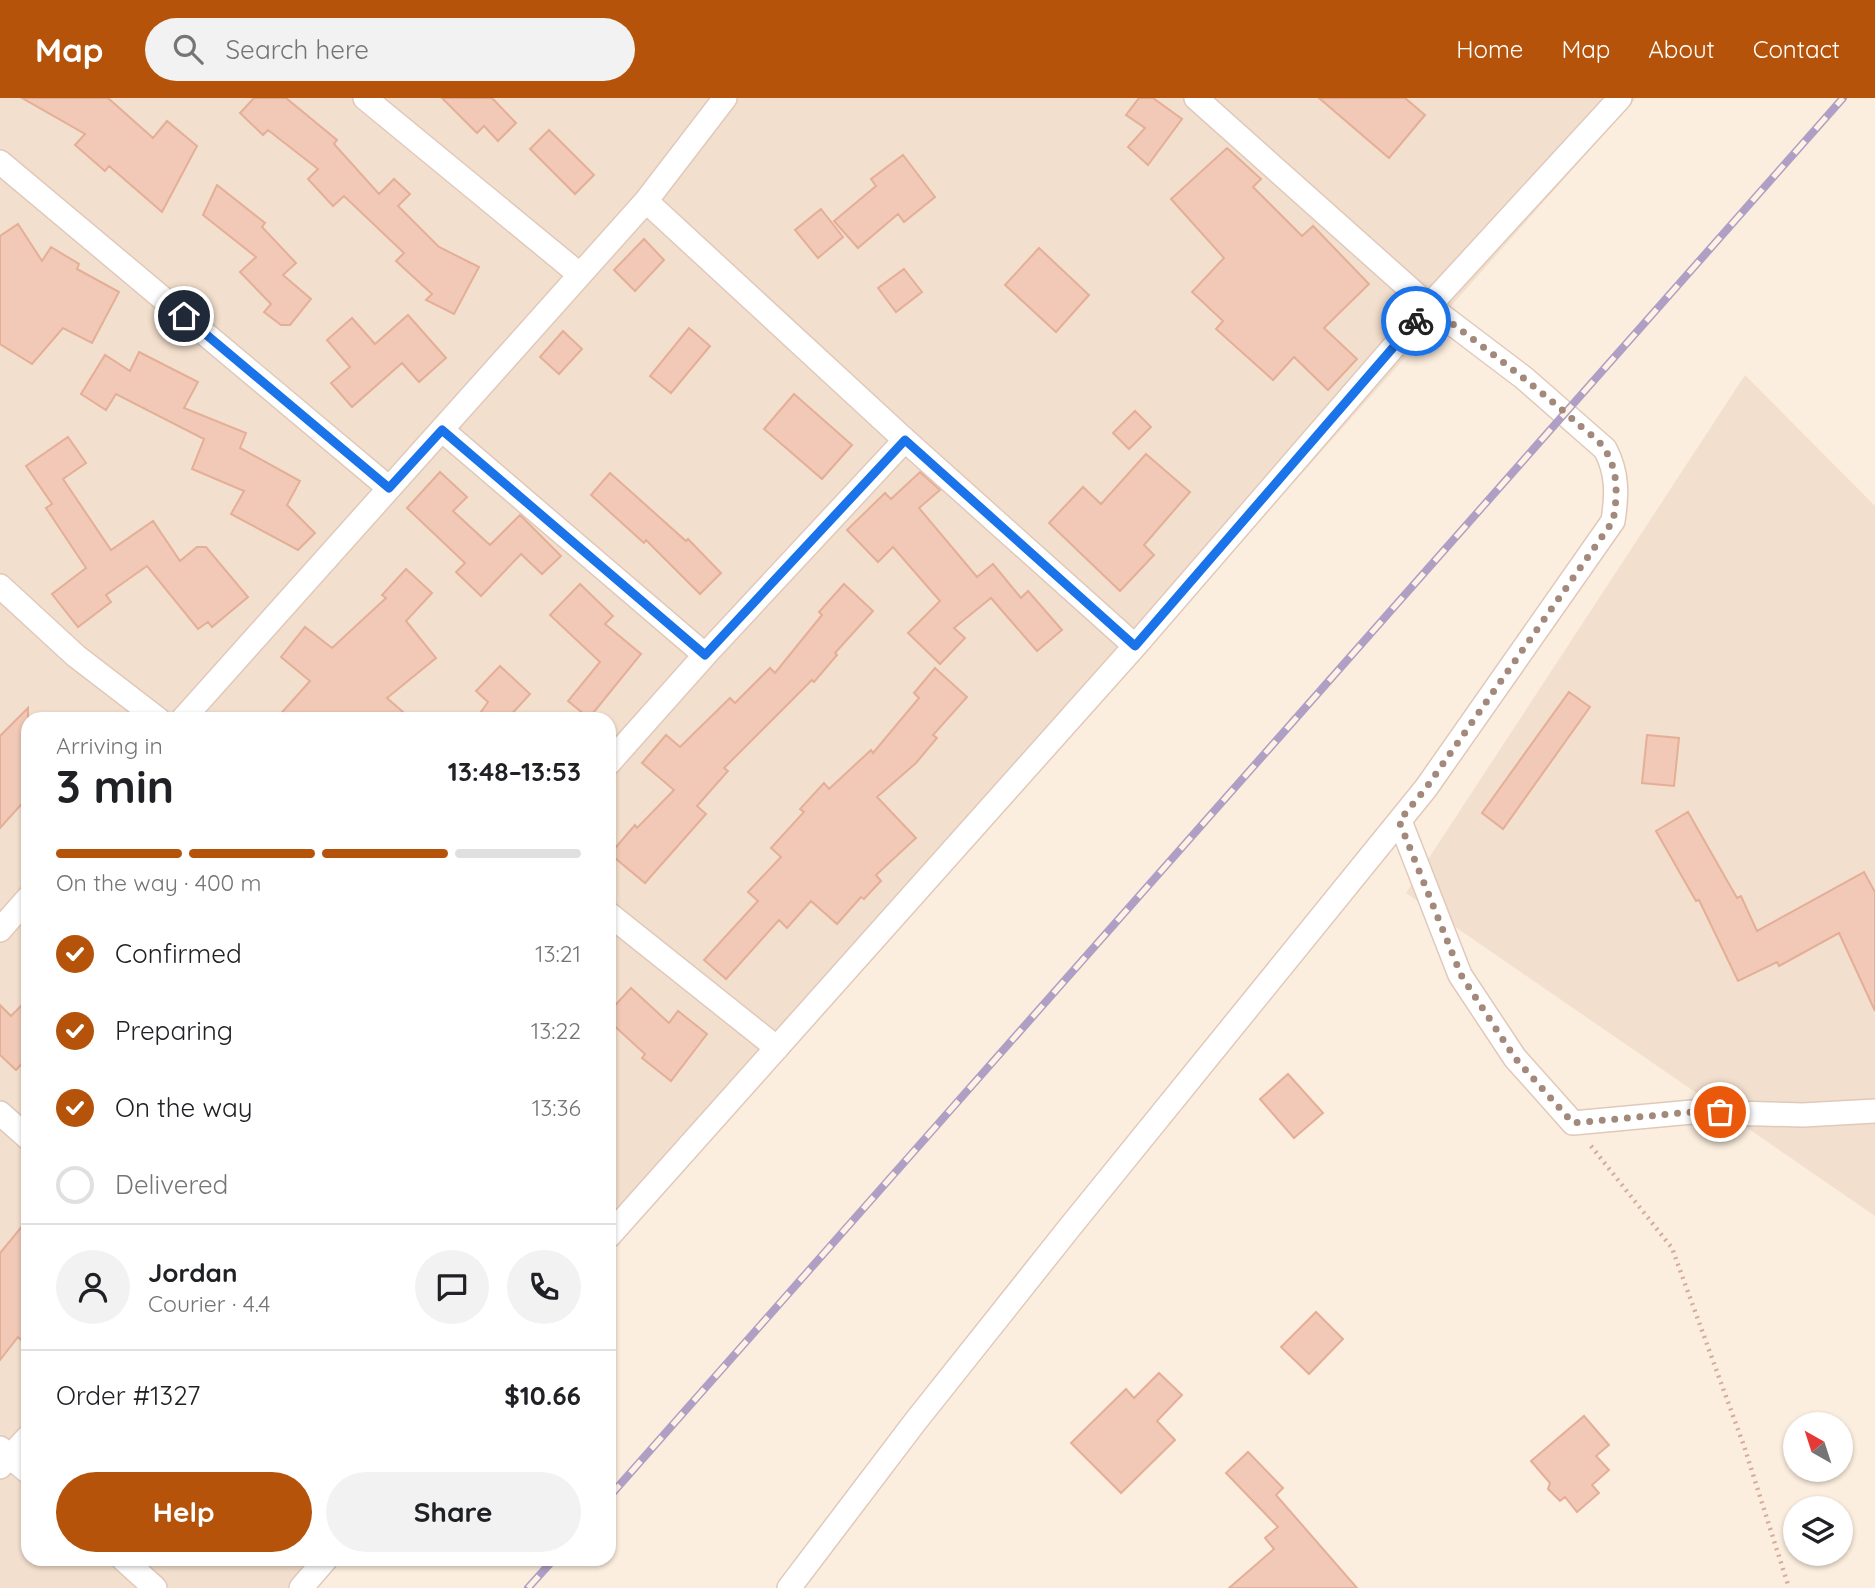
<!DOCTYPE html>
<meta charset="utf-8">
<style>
:root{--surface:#fff;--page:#f2f2f2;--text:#202124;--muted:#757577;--line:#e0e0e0;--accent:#b45309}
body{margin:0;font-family:Quicksand,sans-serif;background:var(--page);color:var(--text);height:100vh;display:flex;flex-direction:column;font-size:26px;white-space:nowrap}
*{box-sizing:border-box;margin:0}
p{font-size:23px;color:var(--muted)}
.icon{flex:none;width:38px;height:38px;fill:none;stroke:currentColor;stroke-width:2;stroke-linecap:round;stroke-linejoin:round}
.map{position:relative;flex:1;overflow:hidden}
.drawer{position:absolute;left:21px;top:614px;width:595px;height:854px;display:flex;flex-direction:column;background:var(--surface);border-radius:21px;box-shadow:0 2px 5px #0004}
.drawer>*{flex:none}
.needle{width:46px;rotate:321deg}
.buttons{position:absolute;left:1783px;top:1314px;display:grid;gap:14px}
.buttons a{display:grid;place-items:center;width:70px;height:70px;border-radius:50%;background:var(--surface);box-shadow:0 2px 5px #0004;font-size:35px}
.pin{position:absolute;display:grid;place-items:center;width:60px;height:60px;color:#fff;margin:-30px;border:4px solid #fff;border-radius:50%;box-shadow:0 2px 7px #0007}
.courier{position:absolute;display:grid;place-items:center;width:70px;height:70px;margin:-35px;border:5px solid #1a73e8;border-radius:50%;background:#fff;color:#222;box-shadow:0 2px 9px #0007}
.head em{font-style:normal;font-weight:800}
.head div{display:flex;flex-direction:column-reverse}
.head{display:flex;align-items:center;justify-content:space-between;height:119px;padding:0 35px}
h1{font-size:46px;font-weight:800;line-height:52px}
.bar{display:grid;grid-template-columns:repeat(4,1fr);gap:10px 7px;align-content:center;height:84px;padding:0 35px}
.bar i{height:9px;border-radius:5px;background:var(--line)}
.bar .selected{background:var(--accent)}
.bar p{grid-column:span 4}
.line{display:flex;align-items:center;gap:18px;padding:0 35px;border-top:2px solid var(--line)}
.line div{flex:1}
.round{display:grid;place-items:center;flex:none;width:74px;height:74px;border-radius:37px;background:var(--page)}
ol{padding:0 35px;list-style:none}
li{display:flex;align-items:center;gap:21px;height:77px}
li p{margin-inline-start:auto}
li .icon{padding:7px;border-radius:50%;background:var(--accent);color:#fff;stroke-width:4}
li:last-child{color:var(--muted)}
li i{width:38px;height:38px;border:4px solid var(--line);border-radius:50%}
.primary-button{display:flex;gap:14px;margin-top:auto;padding:14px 35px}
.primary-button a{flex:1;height:80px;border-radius:42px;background:var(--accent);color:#fff;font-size:28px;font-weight:800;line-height:80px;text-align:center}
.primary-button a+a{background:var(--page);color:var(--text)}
header{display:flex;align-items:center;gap:42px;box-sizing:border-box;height:98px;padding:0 35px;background:var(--accent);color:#fff}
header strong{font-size:33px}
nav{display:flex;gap:38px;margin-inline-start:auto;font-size:24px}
.search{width:490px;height:63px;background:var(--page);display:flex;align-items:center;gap:18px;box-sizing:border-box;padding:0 24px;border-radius:38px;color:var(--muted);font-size:26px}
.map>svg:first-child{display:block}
.residential{fill:#f3dfcd}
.building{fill:#f1c9b6;stroke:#e4ae97;stroke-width:2}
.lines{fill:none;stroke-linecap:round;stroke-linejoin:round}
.street-casing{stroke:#e0c9bb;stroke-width:26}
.path{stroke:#d5ac9a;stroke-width:4.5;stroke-dasharray:2 5;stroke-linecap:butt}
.street{stroke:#fff;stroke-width:23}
.rail-casing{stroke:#b09fc4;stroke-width:8}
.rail{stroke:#fff2e4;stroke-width:5;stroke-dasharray:16;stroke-linecap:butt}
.done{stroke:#a2897c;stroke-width:7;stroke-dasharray:0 12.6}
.route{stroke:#1a73e8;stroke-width:9}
</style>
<header>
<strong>Map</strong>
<div class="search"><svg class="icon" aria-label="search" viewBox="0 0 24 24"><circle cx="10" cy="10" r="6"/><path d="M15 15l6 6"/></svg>Search here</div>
<nav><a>Home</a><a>Map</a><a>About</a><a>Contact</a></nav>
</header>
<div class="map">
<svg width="1875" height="1490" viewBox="0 0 1875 1490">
<rect width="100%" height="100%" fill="#fceede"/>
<path class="residential" d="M0,0H1636L609,1155V621H28V1461H338L312,1490H0Z
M1745,277L1875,408V1118L1406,795Z"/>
<path class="building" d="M22,0H108L153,40L167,23L197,48L162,114L109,68L105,73L75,47L85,36Z
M254,0H286L337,42L334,46L379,96L394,81L410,96L398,108L439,149L479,169L454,216L426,202L432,196L396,163L404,155L344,98L333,108L308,81L318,71L268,32L263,37L240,15Z
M442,0H492L516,25L498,43L484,28L477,35Z
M1139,0H1153L1182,21L1148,67L1128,49L1145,30L1126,17Z
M1319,0H1405L1425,17L1389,60Z
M549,32L594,77L575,96L530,51Z
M1227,50L1261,81L1253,89L1302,138L1313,128L1369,186L1324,230L1357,261L1328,292L1294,259L1273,282L1216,231L1223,223L1192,194L1224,160L1171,101Z
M903,57L935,99L904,124L898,116L858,150L834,123L876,88L871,81Z
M217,87L265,125L262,129L296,165L283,177L311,201L290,227H281L264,214L271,206L240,174L256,159L203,117Z
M821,111L843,139L818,160L795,132Z
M18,126L42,163L51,149L79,166L77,171L119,194L92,245L63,230L32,266L0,246V138Z
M644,141L664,162L635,193L614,172Z
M1039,150L1089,197L1056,234L1005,187Z
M904,171L922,194L896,214L878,190Z
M408,217L446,260L419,284L402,265L352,309L331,285L350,269L327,242L352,220L375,246Z
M689,230L710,248L671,295L650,278Z
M563,233L582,251L559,276L540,259Z
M139,254L198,284L184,310L246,335L240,350L300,383L287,407L315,435L298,452L231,416L244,393L192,371L204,341L116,296L106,312L81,296L105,257L130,273Z
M794,296L852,347L822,381L764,331Z
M1135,313L1151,329L1129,351L1113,335Z
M68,339L86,365L63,381L111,452L153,423L180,463L197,449H206L248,499L212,529L208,524L198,531L147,468L106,497L111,504L78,529L52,496L86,470L46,410L52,406L26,368Z
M1146,356L1190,394L1144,447L1154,457L1120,493L1049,425L1083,389L1101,406Z
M440,374L467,399L453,413L490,447L520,417L561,458L542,476L521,456L481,498L456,474L465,465L407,410Z
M920,374L940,392L919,410L977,479L993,466L1021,500L1028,493L1062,532L1037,553L991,500L954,530L965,540L940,566L908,535L940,503L893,449L878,464L847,432L885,395L891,401Z
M610,375L686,443L688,441L721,475L700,496L646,442L644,445L591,397Z
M406,471L432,495L406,523L436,560L387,600L411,621H276L310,583L281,559L305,529L332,550L386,500L382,497Z
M580,486L613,518L605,526L641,556L589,620L568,603L600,564L550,517Z
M844,486L873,513L835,555L837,557L814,584L812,582L724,670L728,673L697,708L706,716L645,785L610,756L635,727L637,730L674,692L642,665L666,637L680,649L730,600L735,605L770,570L775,575L822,517L819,514Z
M500,568L530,596L507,621H476L488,604L476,593Z
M935,570L967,599L933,637L937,640L916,665L877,699L916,740L876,777L881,783L864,801L861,799L837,826L811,803L787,830L779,822L726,881L704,862L758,803L748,794L781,759L771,750L804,714L800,711L824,685L829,691L871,652L873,655L919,600L914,595Z
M1569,594L1590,609L1503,731L1482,715Z
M28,610V699L0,730V638Z
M1647,637L1679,640L1674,688L1642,685Z
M1688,714L1737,800L1741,798L1757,833L1864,774L1875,794V913L1839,835L1779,868L1777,864L1738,883L1699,802L1696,803L1656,733Z
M631,890L669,925L678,913L707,936L671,983L642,960L645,956L609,923V914Z
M28,901V959L16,972L0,957V907L11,918Z
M1288,976L1323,1015L1294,1040L1260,1001Z
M28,1121V1248L18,1239L0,1262V1155Z
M1316,1214L1343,1241L1309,1276L1281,1249Z
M1159,1275L1182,1297L1157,1323L1175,1342L1121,1395L1071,1345L1126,1291L1134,1300Z
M1584,1318L1609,1347L1596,1358L1609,1372L1592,1387L1599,1395L1577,1414L1565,1399L1560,1403L1548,1391L1550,1385L1531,1363Z
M1248,1354L1283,1390L1276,1397L1357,1490H1229L1274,1451L1265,1440L1278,1429L1226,1375Z"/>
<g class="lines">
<defs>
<path id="street" d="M365,0L579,176
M0,64L389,390
M646,103L905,342L1135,548
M442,332L705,557
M0,488L76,558L158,621
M183,621L646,103L725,0
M609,665L705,557L905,342
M1400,723L1460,877L1515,960L1573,1025L1692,1014L1803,1017L1875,1013
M609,816L777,950
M0,832L28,800
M0,1015L28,1040
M609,1138L1135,548L1429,208L1620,0
M0,1350L28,1374
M0,1369L28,1339
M123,1461L155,1490
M301,1490L326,1461
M789,1490L915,1324L1070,1129L1426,690L1613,423C1617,397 1618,375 1605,351L1524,280L1429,208L1196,0"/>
</defs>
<use href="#street" class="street-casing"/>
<path class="path" d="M1591,1048L1672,1150L1744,1348L1789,1490"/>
<use href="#street" class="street"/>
<defs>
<path id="rail" d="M609,1399L1843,0
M528,1490L554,1461"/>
</defs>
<use href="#rail" class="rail-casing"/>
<use href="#rail" class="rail"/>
</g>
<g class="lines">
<path class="done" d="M1416,223L1429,208C1479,246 1530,283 1577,325C1587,334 1601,343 1607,355C1619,377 1617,400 1613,423L1426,690L1399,723L1461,877L1515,960L1573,1025L1692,1014H1720"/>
<path class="route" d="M184,218L389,390L442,332L705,557L905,342L1135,548L1416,223"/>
</g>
</svg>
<div class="buttons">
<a><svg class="needle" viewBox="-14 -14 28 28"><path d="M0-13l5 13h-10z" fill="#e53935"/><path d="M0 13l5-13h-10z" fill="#757577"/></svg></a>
<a><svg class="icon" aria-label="layers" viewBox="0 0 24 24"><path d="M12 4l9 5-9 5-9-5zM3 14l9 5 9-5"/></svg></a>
</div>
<div class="pin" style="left:1720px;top:1014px;background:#ea580c"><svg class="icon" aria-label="bag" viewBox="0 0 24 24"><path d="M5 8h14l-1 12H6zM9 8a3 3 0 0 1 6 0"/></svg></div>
<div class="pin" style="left:184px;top:218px;background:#1f2937"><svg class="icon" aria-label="home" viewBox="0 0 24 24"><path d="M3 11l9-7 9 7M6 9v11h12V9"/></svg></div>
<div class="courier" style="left:1416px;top:223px"><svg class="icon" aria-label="bike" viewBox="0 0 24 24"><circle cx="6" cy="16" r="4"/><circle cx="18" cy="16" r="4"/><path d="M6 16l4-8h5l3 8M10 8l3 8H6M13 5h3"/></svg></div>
<section class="drawer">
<div class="head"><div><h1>3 min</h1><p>Arriving in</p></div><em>13:48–13:53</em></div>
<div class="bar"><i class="selected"></i><i class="selected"></i><i class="selected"></i><i></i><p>On the way · 400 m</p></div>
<ol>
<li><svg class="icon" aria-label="check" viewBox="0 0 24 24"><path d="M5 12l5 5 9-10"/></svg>Confirmed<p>13:21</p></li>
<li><svg class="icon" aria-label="check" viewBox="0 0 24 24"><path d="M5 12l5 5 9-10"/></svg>Preparing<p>13:22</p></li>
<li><svg class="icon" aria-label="check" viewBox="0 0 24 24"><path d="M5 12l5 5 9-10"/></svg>On the way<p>13:36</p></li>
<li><i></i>Delivered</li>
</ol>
<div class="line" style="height:126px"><a class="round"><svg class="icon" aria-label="person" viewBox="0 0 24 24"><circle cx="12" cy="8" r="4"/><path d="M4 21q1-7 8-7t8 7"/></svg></a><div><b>Jordan</b><p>Courier · 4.4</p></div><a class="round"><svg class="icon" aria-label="chat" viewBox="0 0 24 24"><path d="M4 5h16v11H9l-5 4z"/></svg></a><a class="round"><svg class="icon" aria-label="phone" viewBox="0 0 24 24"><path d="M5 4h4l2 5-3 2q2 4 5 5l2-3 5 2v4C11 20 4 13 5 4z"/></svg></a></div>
<div class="line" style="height:91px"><div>Order #1327</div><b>$10.66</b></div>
<div class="primary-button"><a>Help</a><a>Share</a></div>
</section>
</div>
